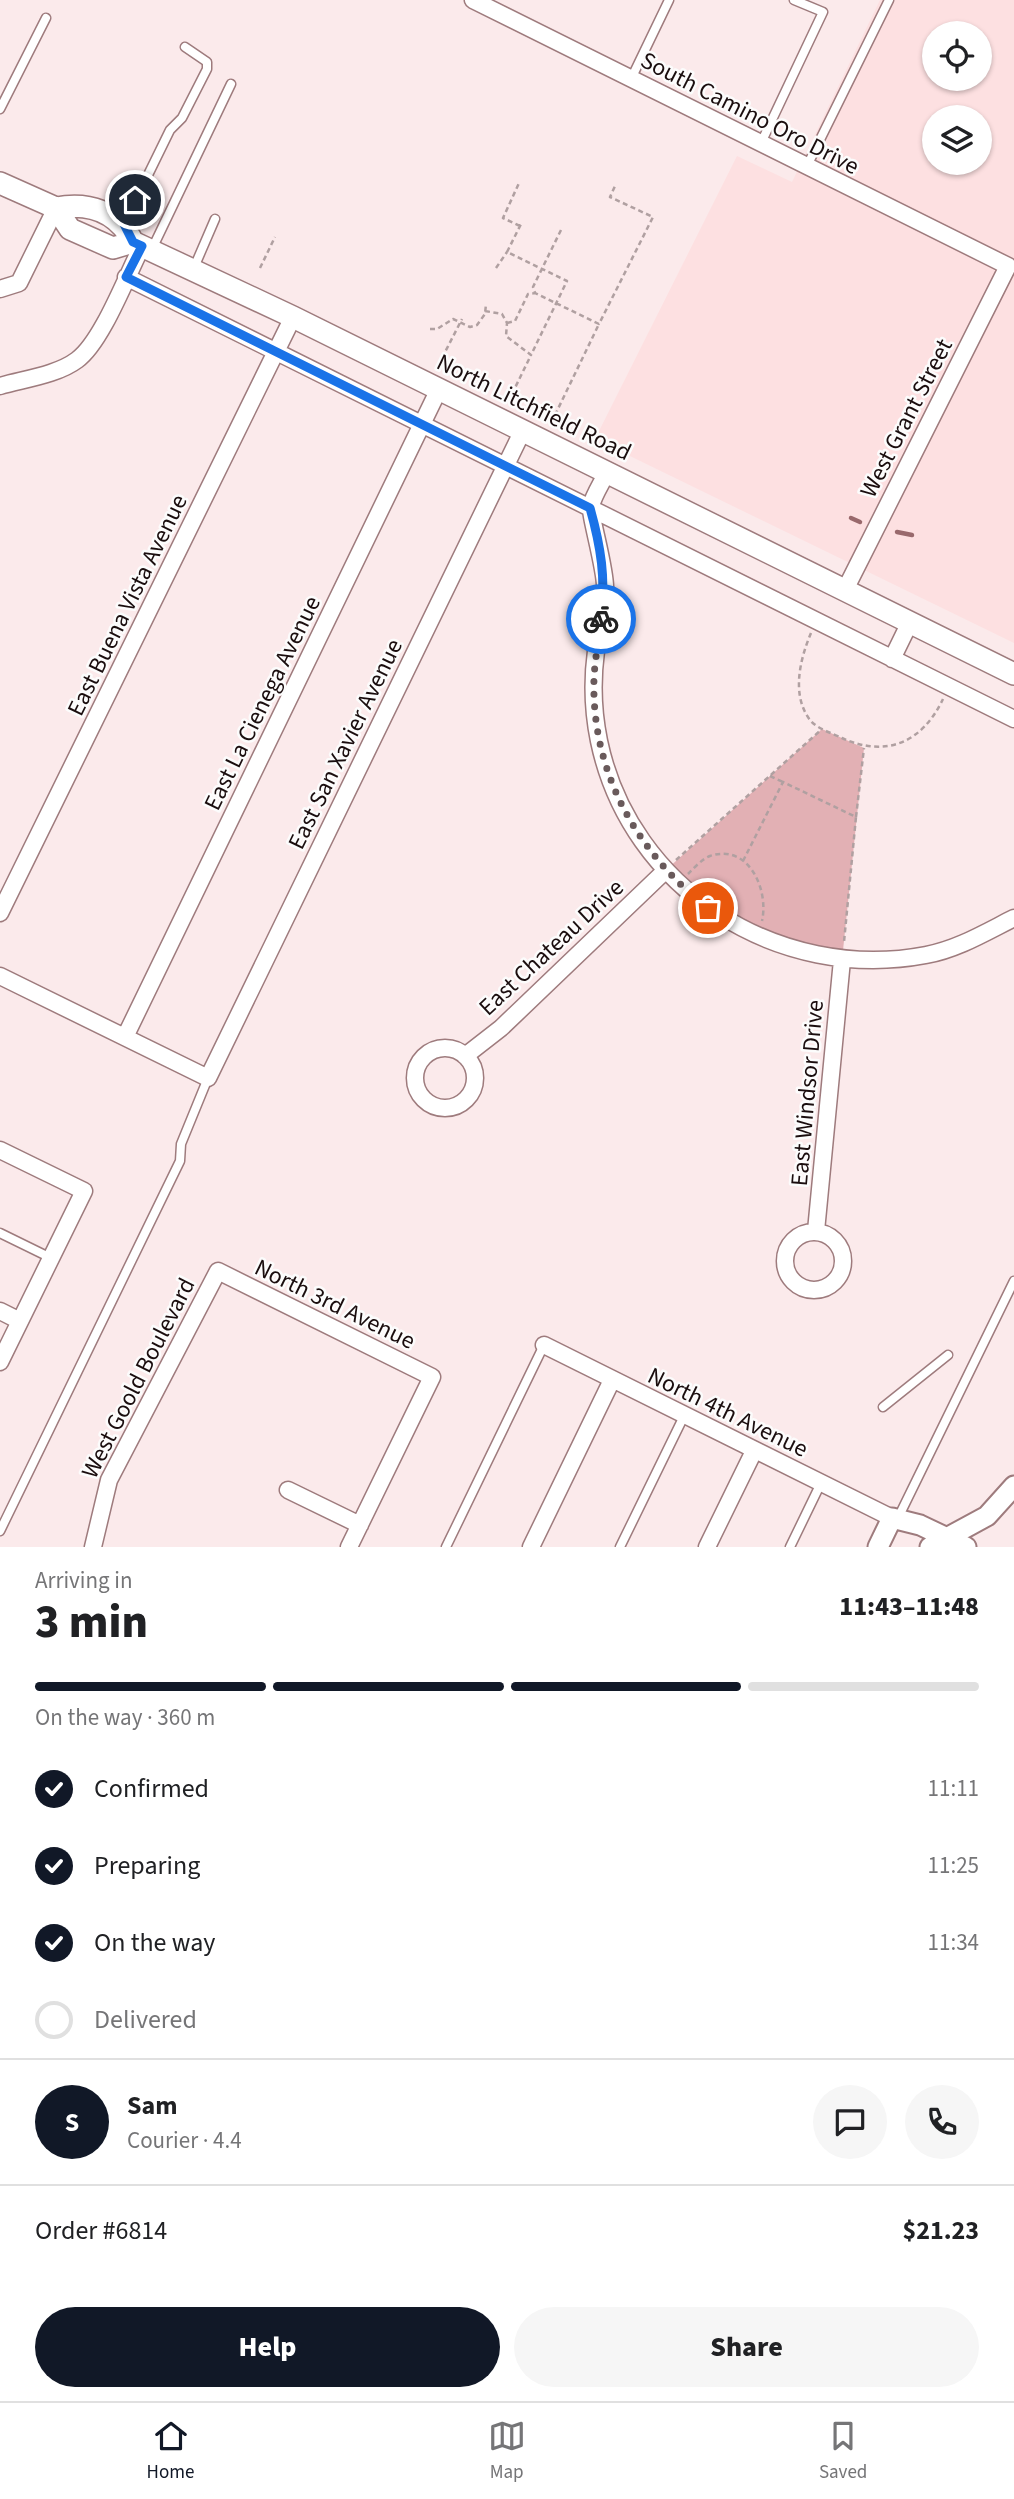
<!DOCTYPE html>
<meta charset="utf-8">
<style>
:root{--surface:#fff;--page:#f6f6f6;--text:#202124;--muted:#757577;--line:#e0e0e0;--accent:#111827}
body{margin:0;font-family:"Source Sans 3",sans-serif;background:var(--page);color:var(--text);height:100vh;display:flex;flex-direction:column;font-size:26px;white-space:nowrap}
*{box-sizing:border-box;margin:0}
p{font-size:23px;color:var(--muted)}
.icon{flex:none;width:38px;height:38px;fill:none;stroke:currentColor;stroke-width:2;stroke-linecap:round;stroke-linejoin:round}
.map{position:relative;height:1547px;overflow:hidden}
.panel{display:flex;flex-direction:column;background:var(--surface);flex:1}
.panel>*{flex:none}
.fabs{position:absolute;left:922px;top:21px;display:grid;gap:14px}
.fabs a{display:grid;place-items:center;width:70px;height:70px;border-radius:50%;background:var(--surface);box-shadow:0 2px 5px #0004;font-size:35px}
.pin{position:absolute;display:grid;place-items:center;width:60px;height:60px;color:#fff;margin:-30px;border:4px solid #fff;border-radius:50%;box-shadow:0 2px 7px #0007}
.courier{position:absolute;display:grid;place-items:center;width:70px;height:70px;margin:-35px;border:5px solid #1a73e8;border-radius:50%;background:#fff;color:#222;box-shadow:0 2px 9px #0007}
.overview em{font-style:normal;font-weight:800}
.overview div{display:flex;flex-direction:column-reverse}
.overview{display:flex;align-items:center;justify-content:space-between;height:119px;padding:0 35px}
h1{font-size:46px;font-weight:800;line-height:52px}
.bar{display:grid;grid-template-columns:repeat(4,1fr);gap:10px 7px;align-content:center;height:84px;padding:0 35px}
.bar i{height:9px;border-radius:5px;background:var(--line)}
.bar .active{background:var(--accent)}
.bar p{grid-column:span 4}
.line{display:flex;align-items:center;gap:18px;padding:0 35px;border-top:2px solid var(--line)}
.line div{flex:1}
.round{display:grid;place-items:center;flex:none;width:74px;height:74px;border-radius:37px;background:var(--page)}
ol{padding:0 35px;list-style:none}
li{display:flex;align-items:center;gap:21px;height:77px}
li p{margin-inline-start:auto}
li .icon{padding:7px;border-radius:50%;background:var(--accent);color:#fff;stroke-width:4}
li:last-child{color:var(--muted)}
li i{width:38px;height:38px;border:4px solid var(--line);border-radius:50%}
.action{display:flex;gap:14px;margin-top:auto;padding:14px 35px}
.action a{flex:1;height:80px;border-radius:42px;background:var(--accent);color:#fff;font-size:28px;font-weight:800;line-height:80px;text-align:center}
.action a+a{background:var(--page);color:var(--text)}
.tab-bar{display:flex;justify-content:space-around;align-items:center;height:98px;border-top:2px solid var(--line);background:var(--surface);font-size:19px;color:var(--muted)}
.tab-bar a{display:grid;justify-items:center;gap:4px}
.tab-bar .active{color:var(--accent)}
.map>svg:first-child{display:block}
.built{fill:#fde0e1;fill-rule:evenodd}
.green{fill:#e2b0b4}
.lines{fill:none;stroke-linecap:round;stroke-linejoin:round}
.stream{stroke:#99696c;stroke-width:4.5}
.service-casing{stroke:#9e7b7d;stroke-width:11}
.minor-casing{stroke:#9e7b7d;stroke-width:19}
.tertiary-casing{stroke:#9e7b7d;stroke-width:23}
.secondary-casing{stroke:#9e7b7d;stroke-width:24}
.path{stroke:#b0a0a1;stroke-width:2.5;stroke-dasharray:5 3.5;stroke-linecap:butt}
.service{stroke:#fff;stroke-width:8}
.minor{stroke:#fff;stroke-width:16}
.tertiary{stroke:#fff;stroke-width:19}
.secondary{stroke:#fff;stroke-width:21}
.done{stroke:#695a5b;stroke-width:7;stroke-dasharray:0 12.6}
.route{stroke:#1a73e8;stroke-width:9}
.labels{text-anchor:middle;stroke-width:5;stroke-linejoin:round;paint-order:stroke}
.street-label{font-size:24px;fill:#1a0d0e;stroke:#fcfcfc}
</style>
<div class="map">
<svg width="1014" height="1547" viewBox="0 0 1014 1547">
<rect width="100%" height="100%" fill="#fbeaeb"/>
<path class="built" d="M880,0H1014V643L595,439L737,156L792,182ZM934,33H980V79H934ZM934,117H980V163H934Z"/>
<path class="green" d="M822,729L864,748L842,960L757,938L666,870Z"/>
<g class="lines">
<path class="stream" d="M851,518L860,522
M897,532L912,535"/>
<defs>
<path id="service" d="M631,79L669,0
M0,109L46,18
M761,143L823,12L794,0
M807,166L889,0
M124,224L170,130L182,118L207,69V62L185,47
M152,249L231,84
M193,270L215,219
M0,1233L51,1258
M883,1407L948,1355
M898,1518L1014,1281
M0,1531L180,1161L181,1144L208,1078
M446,1547L544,1345
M620,1547L684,1416
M790,1547L821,1483"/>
<path id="minor" d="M473,0L1008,266L845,590
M126,277L1014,719
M0,289L19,283L56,208
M0,386C24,379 57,375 77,360C102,342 127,275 142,246
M607,472C602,483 594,494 591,506C589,513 606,570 605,588C604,610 598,630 596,651C592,681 593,712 599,741C630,890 779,983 926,955C958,949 986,932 1014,918
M892,659L910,622
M0,913L293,317
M0,976L208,1078L523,430
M125,1037L439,389
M415 1078a30 30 0 1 1 60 0a30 30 0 1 1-60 0Z
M465,1056L501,1028L666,870
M0,1150L84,1191L0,1362
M816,1231L842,960
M785 1261a29 29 0 1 1 58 0a29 29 0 1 1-58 0Z
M0,1311L20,1321
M544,1345L892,1518
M288,1490L360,1525
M93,1547L109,1480L218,1271L432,1377L349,1547
M531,1547L612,1380
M707,1547L754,1451"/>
<path id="tertiary" d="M878,1547L892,1518L920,1525L966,1547
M930,1547L987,1516L1014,1486"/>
<path id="secondary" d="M0,183L56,208L70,229L113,248L133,242
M56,208C89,202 117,211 133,242L293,317L1014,674"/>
</defs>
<use href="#service" class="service-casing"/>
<use href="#minor" class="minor-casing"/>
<use href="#tertiary" class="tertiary-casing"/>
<use href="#secondary" class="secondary-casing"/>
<path class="path" d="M520,226L503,218L519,183L521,184
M561,230L533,287L535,293L599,324L653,217L610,197L615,186
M260,268L275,237
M496,268L507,252
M485,311L502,314L507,323L506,336L531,355L567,281L507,252L521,224
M507,323L515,321L528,294L535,293
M430,329H437L453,319L470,327L477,325L485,314L486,304
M442,358L462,319
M512,394L531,355
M555,415L599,324
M811,633C800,659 791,695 810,720C817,729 832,733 842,738C886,758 922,743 943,699
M770,776L783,782
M856,817L864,748
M676,860L822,729
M743,861L783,782L856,817L844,942
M688,874C694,868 702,859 710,856C749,843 769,890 762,921"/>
<use href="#service" class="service"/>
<use href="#minor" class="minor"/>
<use href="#tertiary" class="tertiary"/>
<use href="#secondary" class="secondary"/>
</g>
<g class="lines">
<path class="done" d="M601,619C599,639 595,658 594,678C591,771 636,852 708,908"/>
<path class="route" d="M135,200L124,224L133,242L142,246L126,277L590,508C601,547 606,579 601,619"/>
</g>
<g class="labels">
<g class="street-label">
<text transform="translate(750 113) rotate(27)" y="8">South Camino Oro Drive</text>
<text transform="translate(534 407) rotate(26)" y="8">North Litchfield Road</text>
<text transform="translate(906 418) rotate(-63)" y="8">West Grant Street</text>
<text transform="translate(127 605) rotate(-64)" y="8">East Buena Vista Avenue</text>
<text transform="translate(262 703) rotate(-64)" y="8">East La Cienega Avenue</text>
<text transform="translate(345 744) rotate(-64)" y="8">East San Xavier Avenue</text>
<text transform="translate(551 947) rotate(-43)" y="8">East Chateau Drive</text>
<text transform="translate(807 1093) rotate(-85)" y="8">East Windsor Drive</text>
<text transform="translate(335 1304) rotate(26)" y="8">North 3rd Avenue</text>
<text transform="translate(138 1378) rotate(-63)" y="8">West Goold Boulevard</text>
<text transform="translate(728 1412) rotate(26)" y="8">North 4th Avenue</text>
</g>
</g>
</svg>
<div class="fabs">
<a><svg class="icon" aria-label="locate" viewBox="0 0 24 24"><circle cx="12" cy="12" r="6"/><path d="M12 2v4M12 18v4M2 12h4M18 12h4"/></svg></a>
<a><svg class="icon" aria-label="layers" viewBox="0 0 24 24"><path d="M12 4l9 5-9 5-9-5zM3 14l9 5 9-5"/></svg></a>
</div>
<div class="pin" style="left:708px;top:908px;background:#ea580c"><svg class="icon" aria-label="bag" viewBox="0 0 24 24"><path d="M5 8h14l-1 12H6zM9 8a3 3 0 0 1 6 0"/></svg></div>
<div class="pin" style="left:135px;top:200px;background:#1f2937"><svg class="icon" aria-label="home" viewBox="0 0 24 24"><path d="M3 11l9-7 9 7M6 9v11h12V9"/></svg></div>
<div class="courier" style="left:601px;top:619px"><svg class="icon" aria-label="bike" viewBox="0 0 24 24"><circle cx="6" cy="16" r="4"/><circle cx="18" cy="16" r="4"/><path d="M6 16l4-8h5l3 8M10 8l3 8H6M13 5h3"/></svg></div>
</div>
<section class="panel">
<div class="overview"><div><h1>3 min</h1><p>Arriving in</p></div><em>11:43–11:48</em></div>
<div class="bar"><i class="active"></i><i class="active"></i><i class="active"></i><i></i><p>On the way · 360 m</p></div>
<ol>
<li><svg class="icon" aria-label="check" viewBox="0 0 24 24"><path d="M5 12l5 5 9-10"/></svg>Confirmed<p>11:11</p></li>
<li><svg class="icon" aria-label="check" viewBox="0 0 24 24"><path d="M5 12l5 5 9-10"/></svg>Preparing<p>11:25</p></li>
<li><svg class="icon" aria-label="check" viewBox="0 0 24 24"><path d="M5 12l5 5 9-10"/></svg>On the way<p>11:34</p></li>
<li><i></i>Delivered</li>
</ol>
<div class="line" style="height:126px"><b class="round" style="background:var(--accent);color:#fff">S</b><div><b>Sam</b><p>Courier · 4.4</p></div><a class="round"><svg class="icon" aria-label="chat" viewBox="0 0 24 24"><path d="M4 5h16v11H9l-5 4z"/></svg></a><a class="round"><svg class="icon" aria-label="phone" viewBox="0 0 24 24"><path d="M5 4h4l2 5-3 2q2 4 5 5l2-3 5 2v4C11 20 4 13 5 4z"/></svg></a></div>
<div class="line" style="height:91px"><div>Order #6814</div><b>$21.23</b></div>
<div class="action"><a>Help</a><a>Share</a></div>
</section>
<nav class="tab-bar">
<a class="active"><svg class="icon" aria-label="home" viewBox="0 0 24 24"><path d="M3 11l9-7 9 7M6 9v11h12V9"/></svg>Home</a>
<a><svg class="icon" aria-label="map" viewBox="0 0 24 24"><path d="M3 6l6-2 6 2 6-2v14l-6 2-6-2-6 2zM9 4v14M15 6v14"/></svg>Map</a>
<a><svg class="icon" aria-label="saved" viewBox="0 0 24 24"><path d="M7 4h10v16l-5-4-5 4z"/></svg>Saved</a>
</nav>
